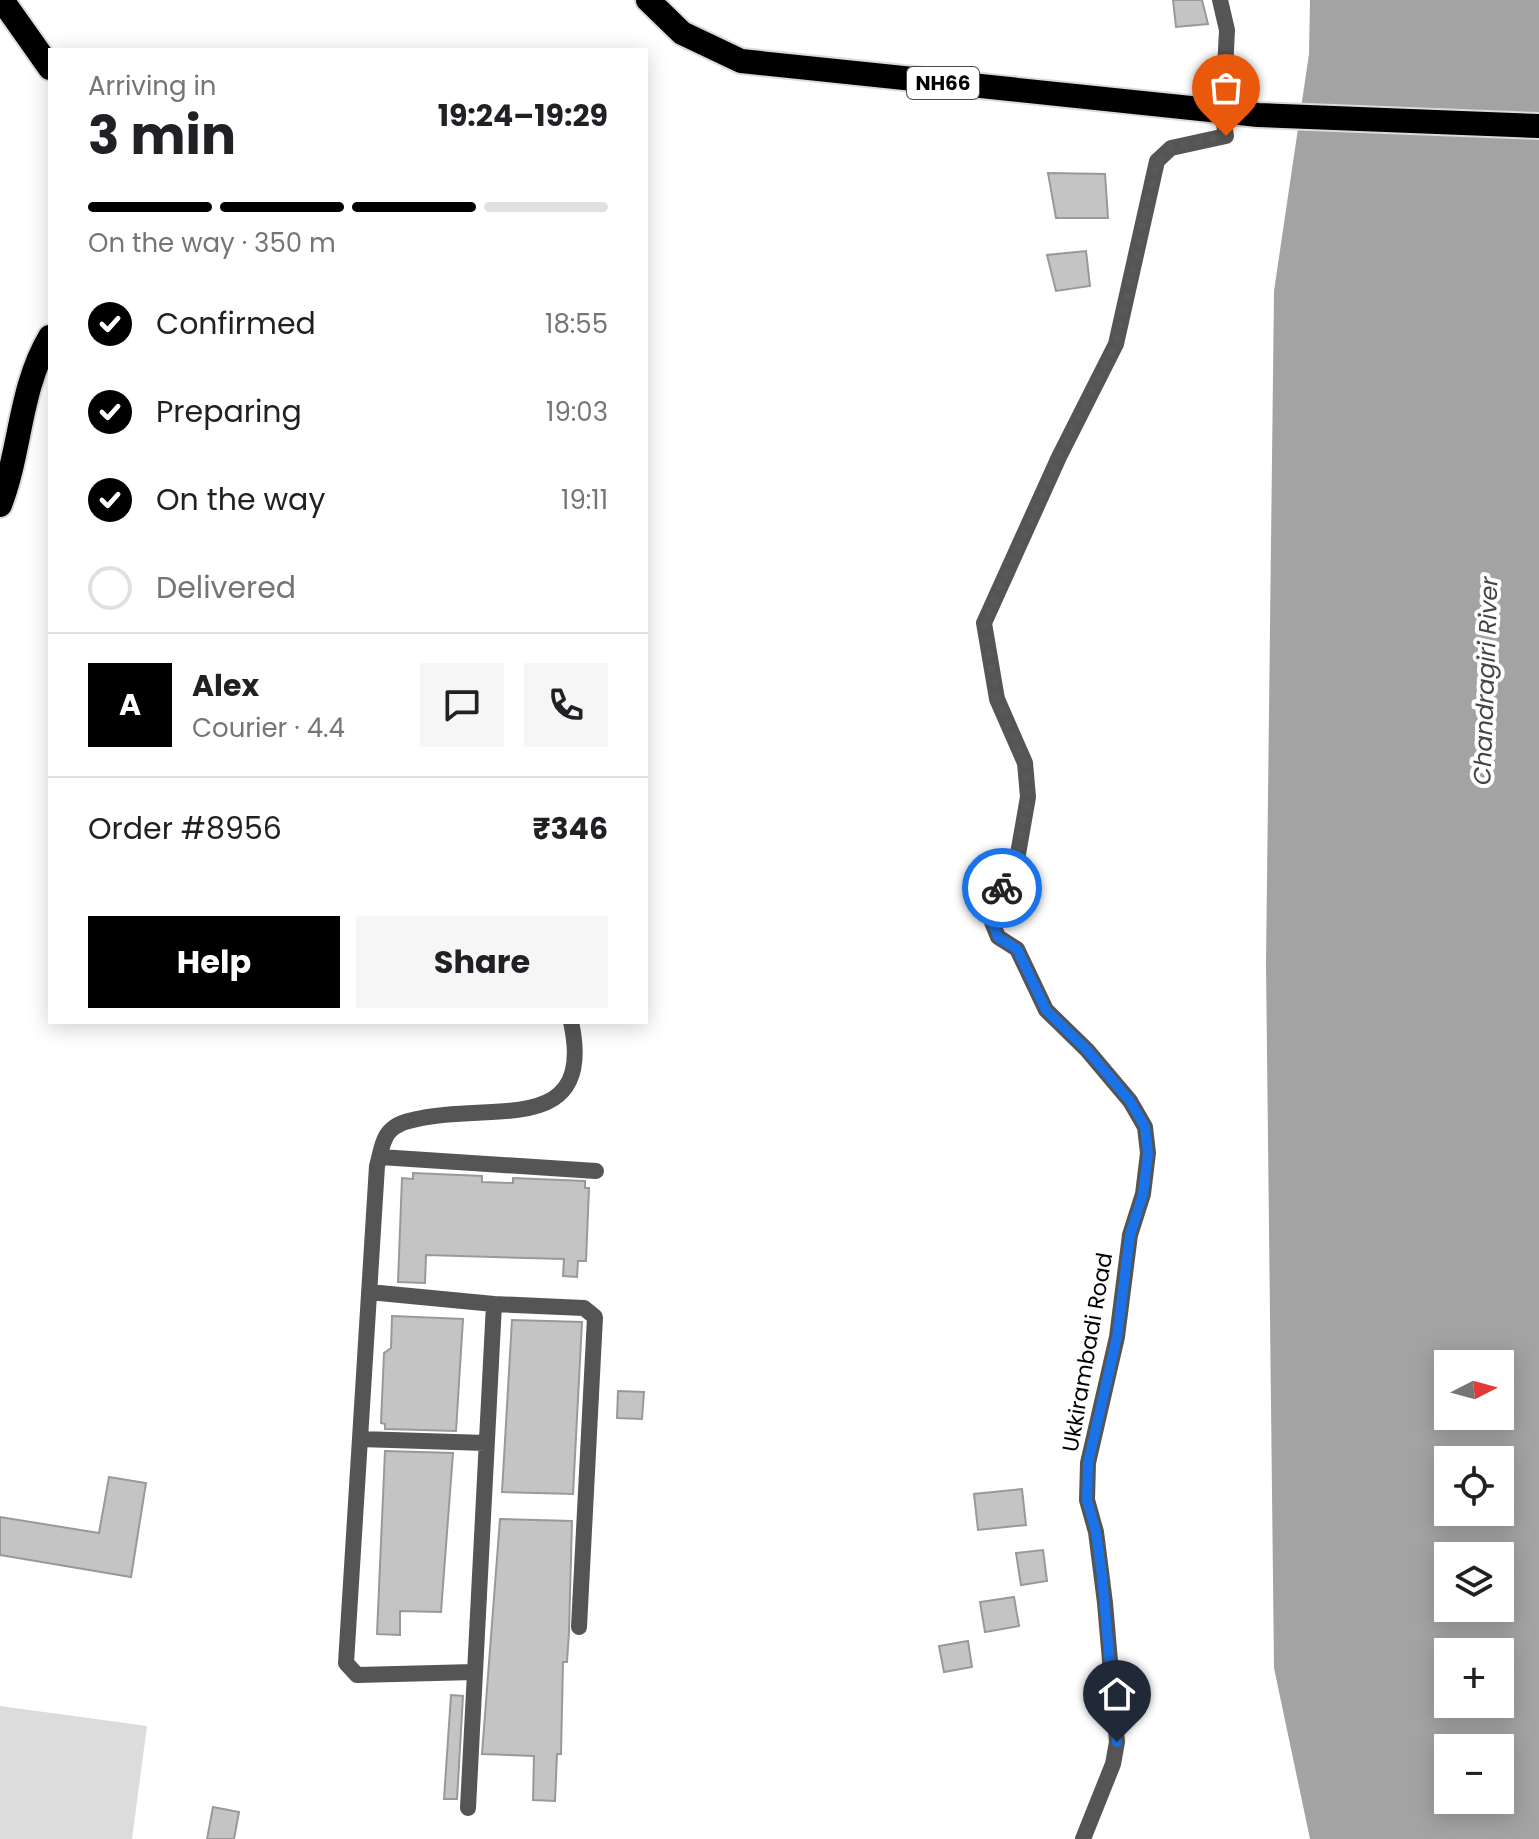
<!DOCTYPE html>
<meta charset="utf-8">
<style>
:root{--surface:#fff;--page:#f6f6f6;--text:#202124;--muted:#757577;--line:#e0e0e0;--accent:#000}
body{margin:0;font-family:Poppins,sans-serif;background:var(--page);color:var(--text);height:100vh;display:flex;flex-direction:column;font-size:30px;white-space:nowrap}
*{box-sizing:border-box;margin:0}
p{font-size:26px;color:var(--muted)}
.icon{flex:none;width:44px;height:44px;fill:none;stroke:currentColor;stroke-width:2;stroke-linecap:round;stroke-linejoin:round}
.map{position:relative;flex:1;overflow:hidden}
.side{position:absolute;left:48px;top:48px;width:600px;height:976px;display:flex;flex-direction:column;background:var(--surface);border-radius:0px;box-shadow:0 4px 20px #0003}
.side>*{flex:none}
.needle{width:52px;rotate:84deg}
.fabs{position:absolute;left:1434px;top:1350px;display:grid;gap:16px}
.fabs a{display:grid;place-items:center;width:80px;height:80px;border-radius:0px;background:var(--surface);box-shadow:0 4px 20px #0003;font-size:40px}
.pin{position:absolute;display:grid;place-items:center;width:68px;height:68px;color:#fff;margin:-82px -34px;border-radius:50% 50% 50% 0;rotate:-45deg;box-shadow:0 0 8px #0007}
.pin .icon{rotate:45deg}
.courier{position:absolute;display:grid;place-items:center;width:80px;height:80px;margin:-40px;border:6px solid #1a73e8;border-radius:50%;background:#fff;color:#222;box-shadow:0 2px 10px #0007}
.summary em{font-style:normal;font-weight:700}
.summary div{display:flex;flex-direction:column-reverse}
.summary{display:flex;align-items:center;justify-content:space-between;height:136px;padding:0 40px}
h1{font-size:52px;font-weight:700;line-height:60px}
.bar{display:grid;grid-template-columns:repeat(4,1fr);gap:12px 8px;align-content:center;height:96px;padding:0 40px}
.bar i{height:10px;border-radius:6px;background:var(--line)}
.bar .current{background:var(--accent)}
.bar p{grid-column:span 4}
.line{display:flex;align-items:center;gap:20px;padding:0 40px;border-top:2px solid var(--line)}
.line div{flex:1}
.round{display:grid;place-items:center;flex:none;width:84px;height:84px;border-radius:0px;background:var(--page)}
ol{padding:0 40px;list-style:none}
li{display:flex;align-items:center;gap:24px;height:88px}
li p{margin-inline-start:auto}
li .icon{padding:8px;border-radius:50%;background:var(--accent);color:#fff;stroke-width:4}
li:last-child{color:var(--muted)}
li i{width:44px;height:44px;border:4px solid var(--line);border-radius:50%}
.cta{display:flex;gap:16px;margin-top:auto;padding:16px 40px}
.cta a{flex:1;height:92px;border-radius:0px;background:var(--accent);color:#fff;font-size:32px;font-weight:700;line-height:92px;text-align:center}
.cta a+a{background:var(--page);color:var(--text)}
.map>svg:first-child{display:block}
.green{fill:#dcdcdc}
.water{fill:#a3a3a3;fill-rule:evenodd}
.building{fill:#c4c4c4;stroke:#999;stroke-width:2}
.lines{fill:none;stroke-linecap:round;stroke-linejoin:round}
.highway-casing{stroke:#dbdbdb;stroke-width:28}
.street{stroke:#555;stroke-width:16}
.highway{stroke:#000;stroke-width:24}
.done{stroke:#595959;stroke-width:8;stroke-dasharray:0 14.4}
.route{stroke:#1a73e8;stroke-width:10}
.labels{text-anchor:middle;stroke-width:8;stroke-linejoin:round;paint-order:stroke}
.shield{fill:#fff;stroke:#4c4c4c;stroke-width:2}
.shield-label{font-size:20px;font-weight:bold;fill:#000}
.street-label{font-size:22px;fill:#000;stroke:#fff}
.water-label{font-size:24px;font-style:italic;fill:#444;stroke:#fff}
</style>
<div class="map">
<svg width="1539" height="1839" viewBox="0 0 1539 1839">
<rect width="100%" height="100%" fill="#fff"/>
<path class="green" d="M0,1706L147,1726L132,1839H0Z"/>
<path class="water" d="M1310,0H1539V1839H1310L1274,1668L1266,964L1274,291L1309,54ZM1448,1364H1500V1416H1448ZM1448,1460H1500V1512H1448ZM1448,1556H1500V1608H1448ZM1448,1652H1500V1704H1448ZM1448,1748H1500V1800H1448Z"/>
<path class="building" d="M1173,0H1202L1208,24L1176,27Z
M1048,173L1105,174L1108,218H1056Z
M1086,251L1090,286L1056,291L1047,255Z
M413,1173L482,1176V1182L513,1183V1178L585,1181V1188H589L586,1261H578L577,1277L563,1276L564,1259L426,1255L425,1283L398,1282L402,1178L413,1179Z
M392,1316L463,1319L456,1431L385,1429V1424L381,1423L384,1353L391,1348Z
M512,1320L582,1322L573,1494L502,1492Z
M618,1391L644,1392L642,1419L617,1418Z
M385,1451L453,1453L441,1612L400,1611V1635L377,1634Z
M109,1477L146,1483L131,1577L0,1555V1517L99,1533Z
M1022,1489L1026,1525L978,1530L974,1494Z
M500,1519L572,1521L569,1632L567,1662H563L561,1754H557L555,1801L533,1800L534,1756L482,1754Z
M1043,1550L1047,1581L1021,1585L1016,1553Z
M1014,1597L1019,1626L985,1632L980,1602Z
M968,1641L972,1667L944,1672L939,1646Z
M451,1695L463,1696L457,1799H444Z
M213,1807L239,1812L234,1839H207Z"/>
<g class="lines">
<defs>
<path id="highway" d="M2,0L50,68
M648,0L682,33L741,61L1258,115L1539,126
M0,505C21,451 19,389 50,337"/>
</defs>
<use href="#highway" class="highway-casing"/>
<path class="street" d="M1220,0L1227,30L1225,70
M380,1157L596,1171
M369,1292L494,1304L468,1808
M494,1304L584,1308L595,1317L579,1627
M360,1439L486,1443
M474,1672L357,1675L346,1663L377,1166C380,1156 382,1140 389,1132C398,1122 409,1121 422,1118C493,1103 596,1136 571,1022
M1083,1839L1113,1764L1117,1742L1105,1603L1096,1532L1087,1500L1088,1463L1117,1337L1130,1235L1143,1194L1148,1153L1145,1127L1130,1101L1087,1050L1046,1010L1017,949L998,937L990,917L1006,873L1018,854L1028,797L1025,763L997,699L984,623L1059,457L1116,344L1157,161L1171,148L1226,136L1222,112"/>
<use href="#highway" class="highway"/>
</g>
<g class="lines">
<path class="done" d="M1002,888L1018,854L1028,797L1025,763L997,699L984,623L1072,429L1116,344L1157,161L1171,148L1226,136"/>
<path class="route" d="M1002,888L990,917L998,937L1017,949L1046,1010L1087,1050L1130,1101L1145,1127L1148,1153L1143,1194L1130,1235L1117,1337L1088,1463L1087,1500L1096,1532L1102,1576L1117,1742"/>
</g>
<g class="labels">
<rect class="shield" x="907" y="67" width="72" height="32" rx="6"/>
<g class="shield-label">
<text x="943" y="90">NH66</text>
</g>
<g class="street-label">
<text transform="translate(1087 1352) rotate(-80)" y="8">Ukkirambadi Road</text>
</g>
<g class="water-label">
<text transform="translate(1486 681) rotate(-88)" y="8">Chandragiri River</text>
</g>
</g>
</svg>
<div class="fabs">
<a><svg class="needle" viewBox="-14 -14 28 28"><path d="M0-13l5 13h-10z" fill="#e53935"/><path d="M0 13l5-13h-10z" fill="#757577"/></svg></a>
<a><svg class="icon" aria-label="locate" viewBox="0 0 24 24"><circle cx="12" cy="12" r="6"/><path d="M12 2v4M12 18v4M2 12h4M18 12h4"/></svg></a>
<a><svg class="icon" aria-label="layers" viewBox="0 0 24 24"><path d="M12 4l9 5-9 5-9-5zM3 14l9 5 9-5"/></svg></a>
<a>+</a>
<a>−</a>
</div>
<div class="pin" style="left:1226px;top:136px;background:#ea580c"><svg class="icon" aria-label="bag" viewBox="0 0 24 24"><path d="M5 8h14l-1 12H6zM9 8a3 3 0 0 1 6 0"/></svg></div>
<div class="pin" style="left:1117px;top:1742px;background:#1f2937"><svg class="icon" aria-label="home" viewBox="0 0 24 24"><path d="M3 11l9-7 9 7M6 9v11h12V9"/></svg></div>
<div class="courier" style="left:1002px;top:888px"><svg class="icon" aria-label="bike" viewBox="0 0 24 24"><circle cx="6" cy="16" r="4"/><circle cx="18" cy="16" r="4"/><path d="M6 16l4-8h5l3 8M10 8l3 8H6M13 5h3"/></svg></div>
<section class="side">
<div class="summary"><div><h1>3 min</h1><p>Arriving in</p></div><em>19:24–19:29</em></div>
<div class="bar"><i class="current"></i><i class="current"></i><i class="current"></i><i></i><p>On the way · 350 m</p></div>
<ol>
<li><svg class="icon" aria-label="check" viewBox="0 0 24 24"><path d="M5 12l5 5 9-10"/></svg>Confirmed<p>18:55</p></li>
<li><svg class="icon" aria-label="check" viewBox="0 0 24 24"><path d="M5 12l5 5 9-10"/></svg>Preparing<p>19:03</p></li>
<li><svg class="icon" aria-label="check" viewBox="0 0 24 24"><path d="M5 12l5 5 9-10"/></svg>On the way<p>19:11</p></li>
<li><i></i>Delivered</li>
</ol>
<div class="line" style="height:144px"><b class="round" style="background:var(--accent);color:#fff">A</b><div><b>Alex</b><p>Courier · 4.4</p></div><a class="round"><svg class="icon" aria-label="chat" viewBox="0 0 24 24"><path d="M4 5h16v11H9l-5 4z"/></svg></a><a class="round"><svg class="icon" aria-label="phone" viewBox="0 0 24 24"><path d="M5 4h4l2 5-3 2q2 4 5 5l2-3 5 2v4C11 20 4 13 5 4z"/></svg></a></div>
<div class="line" style="height:104px"><div>Order #8956</div><b>₹346</b></div>
<div class="cta"><a>Help</a><a>Share</a></div>
</section>
</div>
